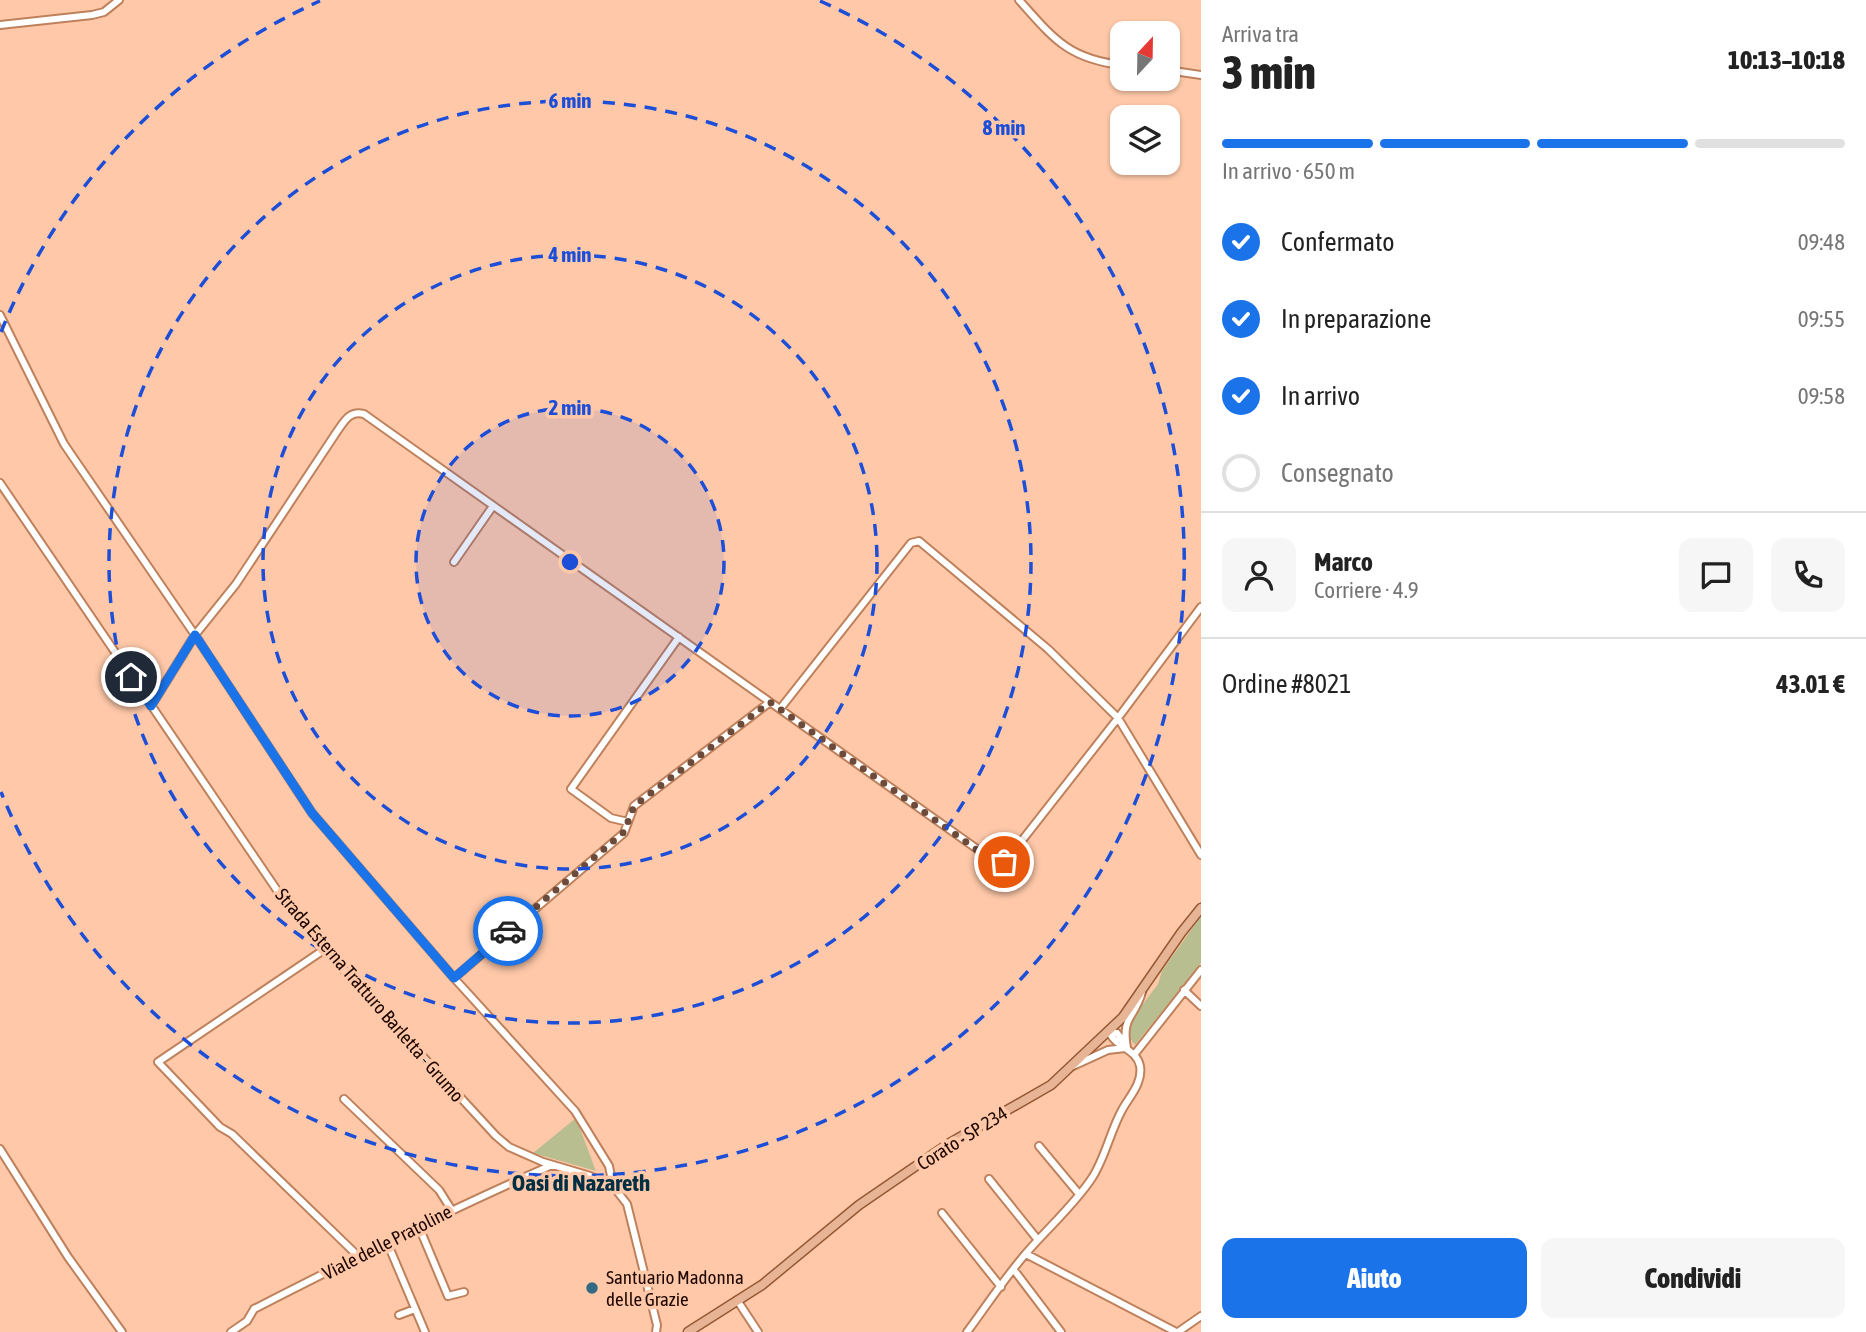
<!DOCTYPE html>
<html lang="it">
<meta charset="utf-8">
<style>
:root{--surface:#fff;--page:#f6f6f6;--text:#222;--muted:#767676;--line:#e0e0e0;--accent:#1a73e8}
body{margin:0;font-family:"Asap Condensed",sans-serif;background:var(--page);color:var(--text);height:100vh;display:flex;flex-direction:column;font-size:26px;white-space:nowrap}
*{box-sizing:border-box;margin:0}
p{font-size:23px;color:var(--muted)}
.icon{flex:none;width:38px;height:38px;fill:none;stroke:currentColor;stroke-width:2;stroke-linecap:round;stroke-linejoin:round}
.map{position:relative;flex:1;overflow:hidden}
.panel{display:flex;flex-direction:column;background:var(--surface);width:665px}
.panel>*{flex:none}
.needle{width:46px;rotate:22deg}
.buttons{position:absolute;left:1110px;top:21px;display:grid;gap:14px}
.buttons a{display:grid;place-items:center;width:70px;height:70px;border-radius:14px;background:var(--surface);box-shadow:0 2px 5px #0004;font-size:35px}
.pin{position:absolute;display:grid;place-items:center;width:60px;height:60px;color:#fff;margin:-30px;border:4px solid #fff;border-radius:50%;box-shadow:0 2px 7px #0007}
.courier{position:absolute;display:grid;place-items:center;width:70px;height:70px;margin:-35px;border:5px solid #1a73e8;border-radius:50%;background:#fff;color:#222;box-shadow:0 2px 9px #0007}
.head em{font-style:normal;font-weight:800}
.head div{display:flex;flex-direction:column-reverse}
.head{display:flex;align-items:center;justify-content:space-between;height:119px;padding:0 21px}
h1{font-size:46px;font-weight:800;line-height:52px}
.bar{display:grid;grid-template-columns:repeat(4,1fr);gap:10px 7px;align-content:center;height:84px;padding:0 21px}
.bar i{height:9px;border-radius:5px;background:var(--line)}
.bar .current{background:var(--accent)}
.bar p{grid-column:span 4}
.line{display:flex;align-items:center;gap:18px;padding:0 21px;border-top:2px solid var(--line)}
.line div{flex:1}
.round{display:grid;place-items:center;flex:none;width:74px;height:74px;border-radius:14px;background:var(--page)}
ol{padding:0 21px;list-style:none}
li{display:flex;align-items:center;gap:21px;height:77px}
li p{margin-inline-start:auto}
li .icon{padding:7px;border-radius:50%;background:var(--accent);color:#fff;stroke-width:4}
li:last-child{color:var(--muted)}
li i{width:38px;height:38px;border:4px solid var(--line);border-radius:50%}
.action{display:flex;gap:14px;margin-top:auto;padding:14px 21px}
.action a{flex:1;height:80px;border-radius:14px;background:var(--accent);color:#fff;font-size:28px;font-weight:800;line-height:80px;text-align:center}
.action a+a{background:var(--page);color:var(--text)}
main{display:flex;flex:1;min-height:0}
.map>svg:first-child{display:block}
.green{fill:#b9be90}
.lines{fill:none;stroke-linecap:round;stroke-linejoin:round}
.minor-casing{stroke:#bf815b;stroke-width:10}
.major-casing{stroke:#965833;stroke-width:11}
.minor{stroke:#fff;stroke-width:6}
.major{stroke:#e7b595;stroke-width:8}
.done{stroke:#6d4b3b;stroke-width:7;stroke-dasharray:0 12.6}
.route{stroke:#1a73e8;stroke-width:9}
.ring{fill:none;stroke:#1d4ed8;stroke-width:3.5;stroke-dasharray:12 9}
.poi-dot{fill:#326984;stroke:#ffc9a9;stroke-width:2.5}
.labels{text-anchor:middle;stroke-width:7;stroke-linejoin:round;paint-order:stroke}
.street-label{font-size:19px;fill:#1e0700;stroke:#ffc9a9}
.poi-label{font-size:19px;fill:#1e0700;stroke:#ffc9a9;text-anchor:start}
.quarter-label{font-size:23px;font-weight:bold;fill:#002f43;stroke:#ffc9a9}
.centre{fill:#1d4ed8;stroke:#ffc9a9;stroke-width:3.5}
.ring-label{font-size:21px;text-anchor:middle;font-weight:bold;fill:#1d4ed8;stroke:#ffc9a9;stroke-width:7;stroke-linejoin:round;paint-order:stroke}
</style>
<main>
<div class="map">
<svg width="1201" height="1332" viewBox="0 0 1201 1332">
<rect width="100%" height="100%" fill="#ffc9a9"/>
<path class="green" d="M1201,916V963L1135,1045L1129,1037V1023L1158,984L1162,971Z
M576,1118L596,1171L533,1153Z"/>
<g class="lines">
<defs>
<path id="minor" d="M1019,0C1053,38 1068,59 1122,65
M0,25L92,15L104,12L119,0
M1167,70L1201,75
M0,315L64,444L195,635L312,813L454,978L575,1111L609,1166L613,1186
M0,483L285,902L345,972L496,1136L509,1147L543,1162L590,1176L613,1186L627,1204L657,1325L656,1332
M454,562L493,506
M151,706L195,635L236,584L336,433C344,422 349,410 364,414L994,861L1004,862L1009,857L1118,718L1201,607
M780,709L911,543L919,541L1048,649L1118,718L1201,855
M628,822L611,818L571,789L679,637
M325,949L158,1062L220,1127L232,1134L358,1256
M454,978L624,833L634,806L770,702
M1184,990L1201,1006
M1109,1032L1117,1033L1125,1043
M1127,1048C1121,1016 1135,1018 1142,992
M1134,1055L1201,970
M1073,1066L1108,1050L1125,1048
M344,1099L439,1190L451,1209
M1039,1146L1079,1194
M0,1149L68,1257L122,1332
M989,1179L1038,1240
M942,1213L1001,1287
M419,1227L448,1296L464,1292
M387,1242L425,1332
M1026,1254L1176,1332
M1014,1270L1061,1332
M737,1300L758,1332
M399,1315L415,1309
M231,1332L247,1321L254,1309C352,1259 451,1209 552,1165
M967,1332C987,1305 1006,1276 1028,1251C1049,1227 1074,1205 1092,1178C1105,1158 1110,1132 1122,1110C1129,1097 1143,1083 1140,1066C1137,1049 1115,1047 1109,1032
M1178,1332L1201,1316"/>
<path id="major" d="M688,1332L762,1285L859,1205L948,1144L1051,1085L1123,1017L1181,933L1201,908"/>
</defs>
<use href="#minor" class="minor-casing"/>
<use href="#major" class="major-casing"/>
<use href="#minor" class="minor"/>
<use href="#major" class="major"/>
</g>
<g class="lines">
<path class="done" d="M508,931L624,832L634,806L770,702L994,862H1004"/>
<path class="route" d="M131,677L151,706L195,635L312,813L454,978L508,931"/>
</g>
<circle cx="570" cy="562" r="154" fill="#1d4ed8" fill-opacity=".12"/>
<g class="ring">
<circle cx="570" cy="562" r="154"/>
<circle cx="570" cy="562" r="307"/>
<circle cx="570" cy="562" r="461"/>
<path d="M1 332A614 614 0 0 1 320 1M820 1A614 614 0 1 1 1 792"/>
</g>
<circle class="poi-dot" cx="592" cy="1288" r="7"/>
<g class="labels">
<g class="street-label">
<text transform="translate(370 995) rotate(49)" y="7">Strada Esterna Tratturo Barletta - Grumo</text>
<text transform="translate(962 1138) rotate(-32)" y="7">Corato - SP 234</text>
<text transform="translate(387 1242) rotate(-27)" y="7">Viale delle Pratoline</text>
</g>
<g class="poi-label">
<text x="606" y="1284">Santuario Madonna<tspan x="606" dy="22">delle Grazie</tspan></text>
</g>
<g class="quarter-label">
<text x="581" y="1191">Oasi di Nazareth</text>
</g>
</g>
<circle cx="570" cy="562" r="10" class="centre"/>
<g class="ring-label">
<text x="570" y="108">6 min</text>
<text x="1004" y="135">8 min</text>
<text x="570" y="262">4 min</text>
<text x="570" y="415">2 min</text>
</g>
</svg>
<div class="buttons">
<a><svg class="needle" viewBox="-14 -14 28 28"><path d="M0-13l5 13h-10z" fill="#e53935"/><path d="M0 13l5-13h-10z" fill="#767676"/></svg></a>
<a><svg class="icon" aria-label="layers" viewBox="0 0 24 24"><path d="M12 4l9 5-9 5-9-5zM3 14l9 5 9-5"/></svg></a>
</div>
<div class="pin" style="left:1004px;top:862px;background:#ea580c"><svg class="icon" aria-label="bag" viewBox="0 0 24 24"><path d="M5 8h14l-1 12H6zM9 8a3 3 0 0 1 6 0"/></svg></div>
<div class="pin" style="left:131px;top:677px;background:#1f2937"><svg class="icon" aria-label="home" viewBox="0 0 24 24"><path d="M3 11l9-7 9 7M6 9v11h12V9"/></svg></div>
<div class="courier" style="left:508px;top:931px"><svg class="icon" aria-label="car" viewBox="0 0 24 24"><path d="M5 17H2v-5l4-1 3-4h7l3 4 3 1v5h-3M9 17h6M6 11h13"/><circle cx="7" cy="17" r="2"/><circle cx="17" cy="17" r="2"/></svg></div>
</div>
<section class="panel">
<div class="head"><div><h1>3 min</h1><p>Arriva tra</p></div><em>10:13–10:18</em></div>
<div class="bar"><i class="current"></i><i class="current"></i><i class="current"></i><i></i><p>In arrivo · 650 m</p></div>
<ol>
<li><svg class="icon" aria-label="check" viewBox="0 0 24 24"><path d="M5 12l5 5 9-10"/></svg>Confermato<p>09:48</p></li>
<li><svg class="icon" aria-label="check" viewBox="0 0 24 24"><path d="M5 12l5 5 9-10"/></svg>In preparazione<p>09:55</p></li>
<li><svg class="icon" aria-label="check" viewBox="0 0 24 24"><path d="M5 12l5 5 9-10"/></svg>In arrivo<p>09:58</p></li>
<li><i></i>Consegnato</li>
</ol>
<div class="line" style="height:126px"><a class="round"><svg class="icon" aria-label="person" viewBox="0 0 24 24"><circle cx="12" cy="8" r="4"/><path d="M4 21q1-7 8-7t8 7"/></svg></a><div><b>Marco</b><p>Corriere · 4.9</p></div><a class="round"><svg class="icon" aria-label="chat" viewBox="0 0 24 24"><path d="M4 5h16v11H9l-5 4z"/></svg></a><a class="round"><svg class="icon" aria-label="phone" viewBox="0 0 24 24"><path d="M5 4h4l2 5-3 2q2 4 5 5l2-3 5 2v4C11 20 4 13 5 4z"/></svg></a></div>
<div class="line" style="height:91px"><div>Ordine #8021</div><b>43.01 €</b></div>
<div class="action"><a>Aiuto</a><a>Condividi</a></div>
</section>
</main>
